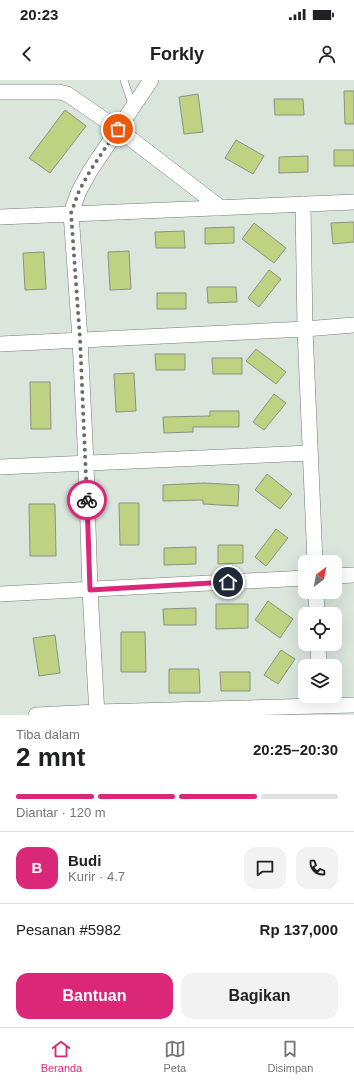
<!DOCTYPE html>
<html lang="id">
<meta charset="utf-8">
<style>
:root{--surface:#fff;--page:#f2f2f2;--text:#202124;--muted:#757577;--line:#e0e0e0;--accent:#db2777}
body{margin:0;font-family:Helvetica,sans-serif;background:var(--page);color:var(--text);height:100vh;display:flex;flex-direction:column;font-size:15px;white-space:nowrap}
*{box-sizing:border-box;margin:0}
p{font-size:13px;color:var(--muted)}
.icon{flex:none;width:22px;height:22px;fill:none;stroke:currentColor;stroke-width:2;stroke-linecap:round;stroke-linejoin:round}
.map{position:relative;height:635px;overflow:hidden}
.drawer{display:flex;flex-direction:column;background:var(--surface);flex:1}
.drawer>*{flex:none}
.needle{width:26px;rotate:32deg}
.tools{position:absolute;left:298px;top:475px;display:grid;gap:8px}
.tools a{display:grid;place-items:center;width:44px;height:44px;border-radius:8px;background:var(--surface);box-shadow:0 4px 16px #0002;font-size:20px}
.pin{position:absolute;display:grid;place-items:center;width:34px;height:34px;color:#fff;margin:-17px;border:2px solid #fff;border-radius:50%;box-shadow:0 1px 4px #0007}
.courier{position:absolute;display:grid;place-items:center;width:40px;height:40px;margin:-20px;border:3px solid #db2777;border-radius:50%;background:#fff;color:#222;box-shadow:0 1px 5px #0007}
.overview em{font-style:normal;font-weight:600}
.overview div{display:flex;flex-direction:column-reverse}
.overview{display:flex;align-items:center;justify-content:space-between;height:68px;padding:0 16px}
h1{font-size:26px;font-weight:600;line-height:30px}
.bar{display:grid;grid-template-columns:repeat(4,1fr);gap:6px 4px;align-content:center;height:48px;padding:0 16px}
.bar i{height:5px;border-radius:3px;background:var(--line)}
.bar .selected{background:var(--accent)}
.bar p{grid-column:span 4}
.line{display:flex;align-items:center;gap:10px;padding:0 16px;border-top:1px solid var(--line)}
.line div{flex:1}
.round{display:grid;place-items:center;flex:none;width:42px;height:42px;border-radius:12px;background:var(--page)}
.button{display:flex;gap:8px;margin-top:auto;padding:8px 16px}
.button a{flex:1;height:46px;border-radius:12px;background:var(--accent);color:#fff;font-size:16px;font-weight:600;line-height:46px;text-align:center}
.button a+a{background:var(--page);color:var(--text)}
.status{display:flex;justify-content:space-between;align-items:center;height:28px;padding:0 20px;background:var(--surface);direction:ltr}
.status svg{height:11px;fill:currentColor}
header{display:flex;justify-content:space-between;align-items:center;height:52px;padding:0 16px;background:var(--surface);font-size:18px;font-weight:600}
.tab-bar{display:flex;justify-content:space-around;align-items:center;height:56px;border-top:1px solid var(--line);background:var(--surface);font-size:11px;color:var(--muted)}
.tab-bar a{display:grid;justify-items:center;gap:2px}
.tab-bar .selected{color:var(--accent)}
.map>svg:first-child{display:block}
.building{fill:#bed282;stroke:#8d9185}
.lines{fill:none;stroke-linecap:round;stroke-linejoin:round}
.lane-casing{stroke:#737d75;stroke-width:8}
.street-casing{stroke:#737d75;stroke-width:16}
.lane{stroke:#fff;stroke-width:7}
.street{stroke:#fff;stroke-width:15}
.done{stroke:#676d68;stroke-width:4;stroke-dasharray:0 7.2}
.route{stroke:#db2777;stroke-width:5}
</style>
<div class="status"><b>20:23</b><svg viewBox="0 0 49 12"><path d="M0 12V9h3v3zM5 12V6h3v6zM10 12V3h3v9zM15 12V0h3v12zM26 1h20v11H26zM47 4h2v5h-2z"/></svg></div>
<header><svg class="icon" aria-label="back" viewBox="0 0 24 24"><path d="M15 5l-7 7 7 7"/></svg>Forkly<svg class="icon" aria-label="person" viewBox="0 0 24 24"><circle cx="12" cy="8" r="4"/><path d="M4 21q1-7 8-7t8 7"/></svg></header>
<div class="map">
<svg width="354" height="635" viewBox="0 0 354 635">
<rect width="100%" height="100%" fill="#dae5dc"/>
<path class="building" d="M344,11H354V44H345Z
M198,14L203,52L184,54L179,17Z
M274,19H303L304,35H275Z
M65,30L86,46L50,93L29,78Z
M236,60L264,76L253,94L225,78Z
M334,70H354V86H334Z
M308,76V92L279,93V77Z
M354,142V162L333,164L331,143Z
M254,143L286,168L274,183L242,159Z
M234,147V163L205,164V148Z
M184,151L185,168H156L155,152Z
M129,171L131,209L110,210L108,172Z
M44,172L46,209L25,210L23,173Z
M269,190L281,199L259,227L248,218Z
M207,207H236L237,222L208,223Z
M157,213H186V229H157Z
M256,269L286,292L276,304L246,281Z
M155,274H185V290H156Z
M212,278H242V294H213Z
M134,293L136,331L116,332L114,294Z
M30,302H50L51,349H31Z
M274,314L286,323L264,350L253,342Z
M210,331H239V347H193V352L164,353L163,337L210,336Z
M267,394L292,414L280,429L255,410Z
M204,403L239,405L238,426L203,424V420L163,421V405Z
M119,423H139V465H120Z
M29,424H55L56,476H30Z
M276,449L288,458L266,486L255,477Z
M218,465H243V483L218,484Z
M196,467V484L164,485V468Z
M268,521L293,539L280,558L255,540Z
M216,524H248V548L216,549Z
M196,528V545H164L163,529Z
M121,552H145L146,592H121Z
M55,555L60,593L39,596L33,558Z
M281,570L295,579L278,604L264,595Z
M169,589H199L200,613H169Z
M220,592H250V611H221Z"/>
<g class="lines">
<defs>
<path id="lane" d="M124,0L133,27"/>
<path id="street" d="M0,12H59L67,14L118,49L221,128
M303,124L305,249L315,482
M0,137L354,122
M0,264L305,249L354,245
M0,387L310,373
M335,496L354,495
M316,512L317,534
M0,514L305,498
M318,564L319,586
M36,635L97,632L354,625
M97,635L90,510L86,383L80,259L71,133L79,111L90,91L151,0"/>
</defs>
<use href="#lane" class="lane-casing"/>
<use href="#street" class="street-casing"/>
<use href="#lane" class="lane"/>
<use href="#street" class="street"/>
</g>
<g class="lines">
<path class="done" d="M87,420L80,259L71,133L79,111L90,91L118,49"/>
<path class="route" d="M87,420L90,510L228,502"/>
</g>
</svg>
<div class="tools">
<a><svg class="needle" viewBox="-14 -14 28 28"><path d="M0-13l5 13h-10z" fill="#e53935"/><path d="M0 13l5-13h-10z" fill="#757577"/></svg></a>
<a><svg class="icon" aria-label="locate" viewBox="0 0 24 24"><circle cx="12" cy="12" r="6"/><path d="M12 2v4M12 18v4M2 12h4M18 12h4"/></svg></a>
<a><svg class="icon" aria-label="layers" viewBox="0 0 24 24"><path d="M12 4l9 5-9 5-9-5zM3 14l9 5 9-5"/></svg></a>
</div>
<div class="pin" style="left:118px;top:49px;background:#ea580c"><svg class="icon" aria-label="bag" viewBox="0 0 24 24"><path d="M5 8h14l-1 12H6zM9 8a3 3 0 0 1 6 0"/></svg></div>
<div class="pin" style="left:228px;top:502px;background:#1f2937"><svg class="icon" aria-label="home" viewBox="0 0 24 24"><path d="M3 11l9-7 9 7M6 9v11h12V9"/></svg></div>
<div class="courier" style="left:87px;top:420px"><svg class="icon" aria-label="bike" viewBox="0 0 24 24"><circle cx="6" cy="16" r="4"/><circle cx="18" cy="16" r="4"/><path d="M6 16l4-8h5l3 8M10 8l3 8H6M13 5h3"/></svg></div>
</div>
<section class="drawer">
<div class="overview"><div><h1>2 mnt</h1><p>Tiba dalam</p></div><em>20:25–20:30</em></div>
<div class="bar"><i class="selected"></i><i class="selected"></i><i class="selected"></i><i></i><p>Diantar · 120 m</p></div>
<div class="line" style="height:72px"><b class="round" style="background:var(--accent);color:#fff">B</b><div><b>Budi</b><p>Kurir · 4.7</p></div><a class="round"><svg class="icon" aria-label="chat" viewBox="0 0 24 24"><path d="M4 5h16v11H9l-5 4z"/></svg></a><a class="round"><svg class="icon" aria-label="phone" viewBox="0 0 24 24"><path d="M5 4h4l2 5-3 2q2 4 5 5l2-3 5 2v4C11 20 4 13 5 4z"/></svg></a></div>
<div class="line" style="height:52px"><div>Pesanan #5982</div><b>Rp 137,000</b></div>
<div class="button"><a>Bantuan</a><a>Bagikan</a></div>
</section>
<nav class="tab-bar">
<a class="selected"><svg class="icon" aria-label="home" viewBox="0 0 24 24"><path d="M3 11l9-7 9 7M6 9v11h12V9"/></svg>Beranda</a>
<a><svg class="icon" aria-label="map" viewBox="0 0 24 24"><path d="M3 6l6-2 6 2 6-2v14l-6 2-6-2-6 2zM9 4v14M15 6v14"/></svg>Peta</a>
<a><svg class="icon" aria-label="saved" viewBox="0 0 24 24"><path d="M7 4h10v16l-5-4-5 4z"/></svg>Disimpan</a>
</nav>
